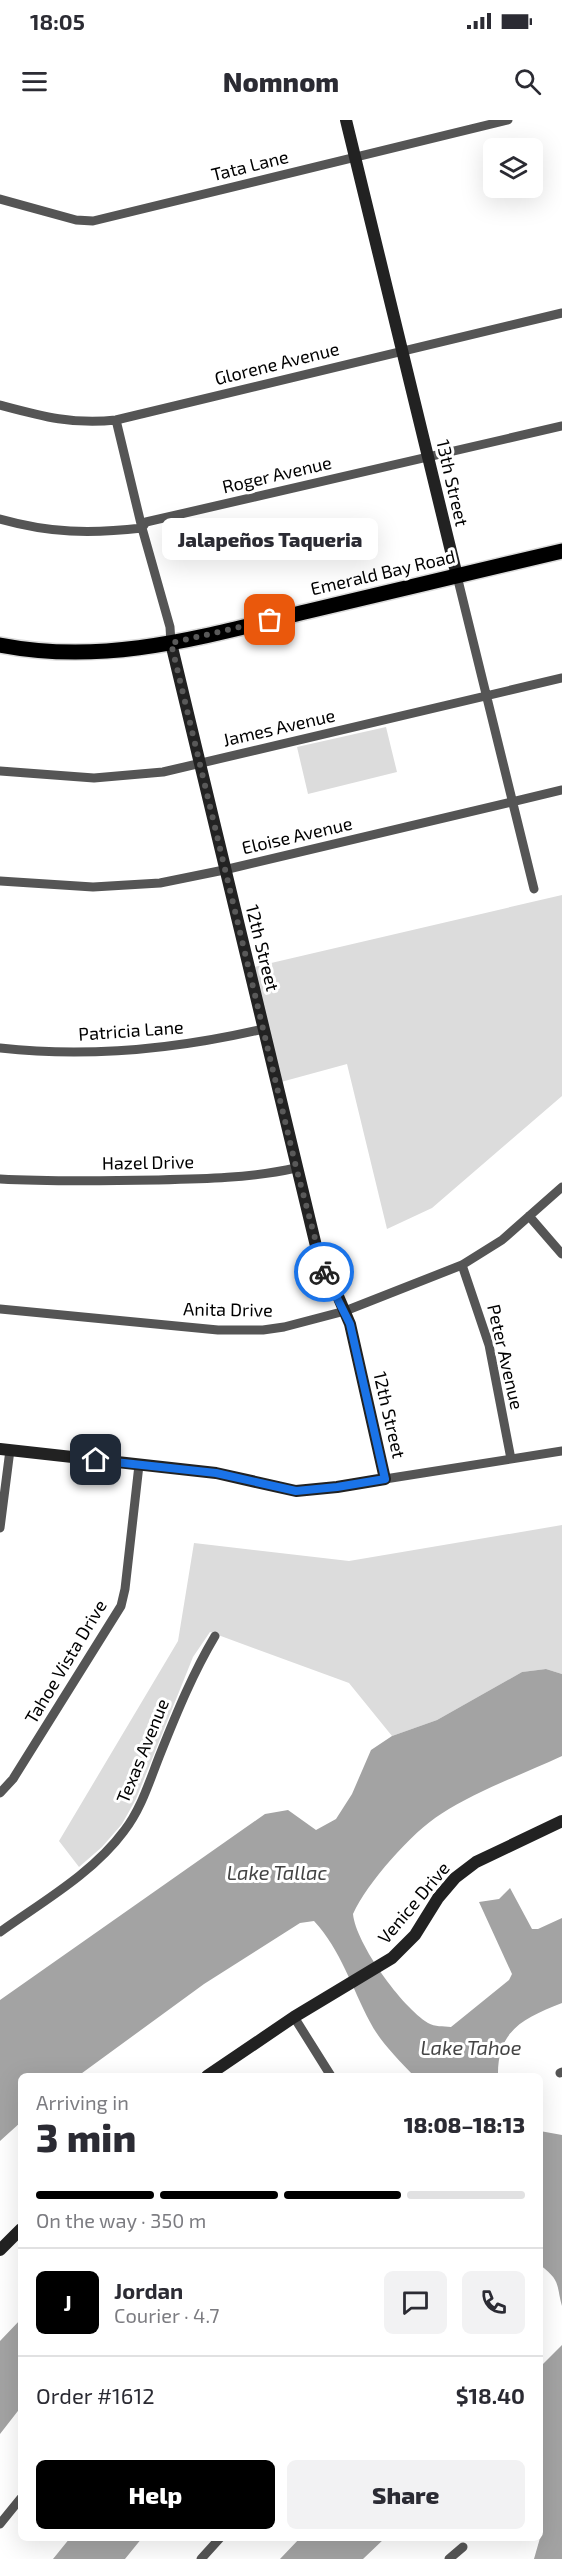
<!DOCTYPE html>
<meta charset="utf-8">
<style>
:root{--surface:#fff;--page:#f2f2f3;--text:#2b2b33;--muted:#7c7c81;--line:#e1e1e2;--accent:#000}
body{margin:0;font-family:"Exo 2",sans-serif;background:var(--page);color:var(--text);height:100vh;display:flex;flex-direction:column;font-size:22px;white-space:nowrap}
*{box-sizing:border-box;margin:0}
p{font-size:20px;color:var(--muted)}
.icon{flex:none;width:33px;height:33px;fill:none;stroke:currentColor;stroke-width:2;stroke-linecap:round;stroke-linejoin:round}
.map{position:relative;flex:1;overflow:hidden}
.drawer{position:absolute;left:18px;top:1953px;width:525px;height:468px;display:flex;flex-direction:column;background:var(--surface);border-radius:9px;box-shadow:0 6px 24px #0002}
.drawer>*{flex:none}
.fabs{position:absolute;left:483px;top:18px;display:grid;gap:12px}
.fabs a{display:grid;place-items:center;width:60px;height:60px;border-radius:9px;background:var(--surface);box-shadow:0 6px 24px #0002;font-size:30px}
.pin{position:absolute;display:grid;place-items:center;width:51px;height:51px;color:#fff;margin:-26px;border-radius:12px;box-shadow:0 3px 9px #0006}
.courier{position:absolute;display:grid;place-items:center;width:60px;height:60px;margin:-30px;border:4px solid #1a73e8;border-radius:50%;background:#fff;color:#222;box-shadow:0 2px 8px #0007}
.bubble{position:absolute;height:42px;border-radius:9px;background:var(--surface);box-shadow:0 6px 24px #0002;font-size:20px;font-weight:800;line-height:42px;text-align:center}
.overview em{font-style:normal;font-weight:800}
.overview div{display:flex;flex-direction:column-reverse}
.overview{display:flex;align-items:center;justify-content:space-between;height:102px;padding:0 18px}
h1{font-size:39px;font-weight:800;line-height:45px}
.bar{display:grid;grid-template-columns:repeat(4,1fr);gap:9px 6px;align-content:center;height:72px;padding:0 18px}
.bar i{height:8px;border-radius:4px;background:var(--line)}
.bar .selected{background:var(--accent)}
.bar p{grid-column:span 4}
.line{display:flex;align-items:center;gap:15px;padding:0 18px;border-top:2px solid var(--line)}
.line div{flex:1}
.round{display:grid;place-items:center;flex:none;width:63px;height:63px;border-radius:9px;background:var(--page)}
.cta{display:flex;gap:12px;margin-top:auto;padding:12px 18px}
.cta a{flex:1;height:69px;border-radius:9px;background:var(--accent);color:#fff;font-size:24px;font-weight:800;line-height:69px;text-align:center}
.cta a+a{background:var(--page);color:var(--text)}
.status{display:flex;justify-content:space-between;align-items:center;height:42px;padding:0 30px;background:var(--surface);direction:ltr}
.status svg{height:16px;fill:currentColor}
header{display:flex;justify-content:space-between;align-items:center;height:78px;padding:0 18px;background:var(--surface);font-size:27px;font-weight:800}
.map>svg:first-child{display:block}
.green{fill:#dcdcdc}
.water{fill:#a3a3a3}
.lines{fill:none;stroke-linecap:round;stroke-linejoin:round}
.primary-casing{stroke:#dbdbdb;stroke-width:18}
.street{stroke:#555;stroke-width:9}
.secondary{stroke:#222;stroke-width:12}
.primary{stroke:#000;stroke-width:15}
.done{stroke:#595959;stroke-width:6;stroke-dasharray:0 10.8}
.route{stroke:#1a73e8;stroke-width:8}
.labels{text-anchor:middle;stroke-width:6;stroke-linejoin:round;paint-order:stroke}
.street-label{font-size:18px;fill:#000;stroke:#fff}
.water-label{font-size:20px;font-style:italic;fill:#444;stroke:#fff}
</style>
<div class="status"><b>18:05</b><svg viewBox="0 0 49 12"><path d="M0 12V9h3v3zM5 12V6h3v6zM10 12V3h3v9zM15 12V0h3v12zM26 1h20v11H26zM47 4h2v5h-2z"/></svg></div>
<header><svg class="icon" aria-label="menu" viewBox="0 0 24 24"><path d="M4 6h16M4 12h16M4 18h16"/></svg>Nomnom<svg class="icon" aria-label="search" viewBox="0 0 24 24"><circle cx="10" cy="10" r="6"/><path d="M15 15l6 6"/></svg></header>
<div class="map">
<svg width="562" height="2439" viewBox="0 0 562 2439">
<rect width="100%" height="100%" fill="#fff"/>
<path class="green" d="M386,607L397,652L308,674L297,627Z
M562,775V976L432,1088L387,1109L347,944L281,962L254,847Z
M562,1405V1554L546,1549L522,1552L437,1600L392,1616L349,1563L210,1512L193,1537L136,1679L122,1704L102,1727L79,1747L59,1721L178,1521L194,1423L349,1441Z"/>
<path class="water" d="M546,1549L562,1554V1636C523,1654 477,1671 441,1694C412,1712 367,1763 353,1794C356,1824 402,1887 428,1903C435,1907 443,1906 451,1907L509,1860L512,1854L479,1782L499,1779L510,1768L532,1809H538L562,1798V1883C524,1898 497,1910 498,1956H414C398,1939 381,1923 370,1902C352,1868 341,1830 314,1801L300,1803L204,1864L78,1956H21V2002L0,2021V1880L265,1694L288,1690L316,1710L336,1699L352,1674L371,1630L392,1616L437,1600L522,1552Z
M540,2011L562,2015V2186C556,2164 561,2161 540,2145Z
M21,2199V2287L0,2314V2221Z
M562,2225V2439H534L540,2418V2247Z
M70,2418H142L125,2439H53Z
M300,2418H385L363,2439H280Z"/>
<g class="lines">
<defs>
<path id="primary" d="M0,525C108,546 205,516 309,491C394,471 478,451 562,431"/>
</defs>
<use href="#primary" class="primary-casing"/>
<path class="street" d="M0,79L76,100L93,101L508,0
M0,285C41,296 73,305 116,300L562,193
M116,300L142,408L170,507L171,523
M0,399C50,413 90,414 142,408L146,402L562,306
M457,456L534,769
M0,651L94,658L163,652L562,558
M0,761L93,767L160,763L224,750L562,670
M0,928C88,938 177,929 263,909
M0,1059C53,1062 105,1061 158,1060C204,1059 251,1058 296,1048
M529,1096L562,1134
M462,1145L489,1225L511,1339
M0,1189L218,1210H263L284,1207L345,1191L462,1145L502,1120L562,1067
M385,1359L562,1331
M0,1408L10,1330
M0,1673L13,1659L121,1486L125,1469L139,1345
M0,1812C42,1782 93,1753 124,1711C142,1688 150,1659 161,1632C177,1592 193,1553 215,1516
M294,1897L331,1956
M560,1953L562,1952
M0,2404L21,2378
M201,2439L220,2418
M449,2439L463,2427"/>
<path class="secondary" d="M346,0L457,456
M0,1329L216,1353L296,1371L337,1367L385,1359L350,1204L338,1176L325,1155L316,1126L171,523
M207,1956L294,1897L392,1838L415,1815L438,1778L455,1758L476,1742L562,1701
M0,2130L21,2109"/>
<use href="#primary" class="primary"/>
</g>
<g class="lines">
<path class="done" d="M270,500L171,523L296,1047L324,1152"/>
<path class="route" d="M96,1340L216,1353L296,1371L337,1367L385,1359L350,1204L324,1152"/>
</g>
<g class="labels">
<g class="street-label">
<text transform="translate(250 46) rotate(-14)" y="6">Tata Lane</text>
<text transform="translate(277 244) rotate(-14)" y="6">Glorene Avenue</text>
<text transform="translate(277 355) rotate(-13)" y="6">Roger Avenue</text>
<text transform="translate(452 363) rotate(77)" y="6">13th Street</text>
<text transform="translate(383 453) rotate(-13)" y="6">Emerald Bay Road</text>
<text transform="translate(279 608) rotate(-13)" y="6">James Avenue</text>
<text transform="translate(297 716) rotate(-13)" y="6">Eloise Avenue</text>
<text transform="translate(262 828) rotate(76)" y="6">12th Street</text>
<text transform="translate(131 911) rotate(-4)" y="6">Patricia Lane</text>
<text transform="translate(148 1043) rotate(-1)" y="6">Hazel Drive</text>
<text transform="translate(228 1190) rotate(1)" y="6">Anita Drive</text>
<text transform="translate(505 1237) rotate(77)" y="6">Peter Avenue</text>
<text transform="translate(389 1295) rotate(77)" y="6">12th Street</text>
<text transform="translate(66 1542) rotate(-59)" y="6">Tahoe Vista Drive</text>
<text transform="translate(143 1631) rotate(-68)" y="6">Texas Avenue</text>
<text transform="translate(414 1783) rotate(-50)" y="6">Venice Drive</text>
</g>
<g class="water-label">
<text x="277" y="1760">Lake Tallac</text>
<text x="471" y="1935">Lake Tahoe</text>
</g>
</g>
</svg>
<div class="fabs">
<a><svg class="icon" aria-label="layers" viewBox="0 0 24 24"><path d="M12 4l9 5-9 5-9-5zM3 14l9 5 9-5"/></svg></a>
</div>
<div class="pin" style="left:270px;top:500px;background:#ea580c"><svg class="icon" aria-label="bag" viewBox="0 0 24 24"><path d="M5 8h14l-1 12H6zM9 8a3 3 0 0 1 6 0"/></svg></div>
<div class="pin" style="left:96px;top:1340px;background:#1f2937"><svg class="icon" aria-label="home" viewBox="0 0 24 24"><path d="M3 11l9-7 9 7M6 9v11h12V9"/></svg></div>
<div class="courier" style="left:324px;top:1152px"><svg class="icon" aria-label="bike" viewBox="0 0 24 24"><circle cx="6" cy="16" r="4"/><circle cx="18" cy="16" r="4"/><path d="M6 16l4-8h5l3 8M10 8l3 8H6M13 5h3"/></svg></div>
<div class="bubble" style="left:162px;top:398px;width:216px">Jalapeños Taqueria</div>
<section class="drawer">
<div class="overview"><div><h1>3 min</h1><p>Arriving in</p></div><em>18:08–18:13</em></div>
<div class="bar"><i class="selected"></i><i class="selected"></i><i class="selected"></i><i></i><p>On the way · 350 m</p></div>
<div class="line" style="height:108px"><b class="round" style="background:var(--accent);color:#fff">J</b><div><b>Jordan</b><p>Courier · 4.7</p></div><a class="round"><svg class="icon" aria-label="chat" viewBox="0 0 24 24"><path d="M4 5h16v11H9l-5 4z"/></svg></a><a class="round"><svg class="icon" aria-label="phone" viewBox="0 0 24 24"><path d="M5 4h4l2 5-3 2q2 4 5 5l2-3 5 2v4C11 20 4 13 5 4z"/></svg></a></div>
<div class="line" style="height:78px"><div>Order #1612</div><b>$18.40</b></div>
<div class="cta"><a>Help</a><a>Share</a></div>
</section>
</div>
